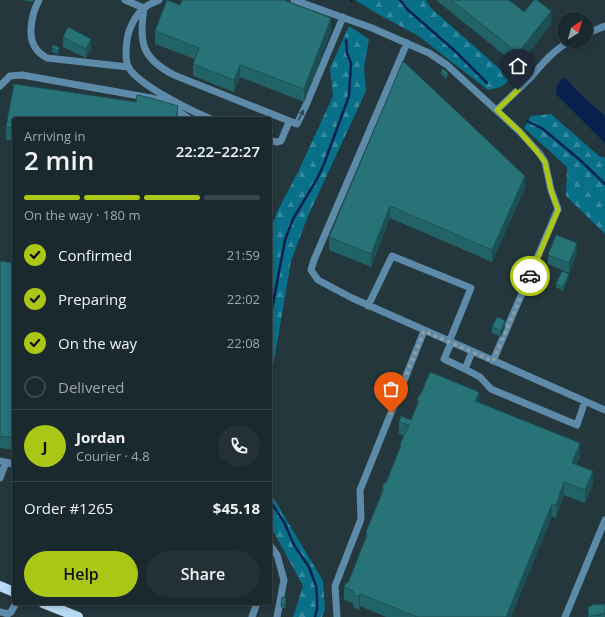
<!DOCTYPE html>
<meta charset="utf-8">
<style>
:root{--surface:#1a292e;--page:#233136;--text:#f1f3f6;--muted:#9fa6aa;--line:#38454a;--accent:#abc615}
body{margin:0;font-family:"Open Sans",sans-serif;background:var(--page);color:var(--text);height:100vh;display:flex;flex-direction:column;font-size:15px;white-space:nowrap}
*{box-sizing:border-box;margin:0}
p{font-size:13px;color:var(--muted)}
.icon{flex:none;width:22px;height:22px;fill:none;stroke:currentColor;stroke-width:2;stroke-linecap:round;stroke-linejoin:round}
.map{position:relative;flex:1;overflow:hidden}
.drawer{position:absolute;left:12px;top:117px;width:260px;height:488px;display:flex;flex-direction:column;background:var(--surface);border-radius:4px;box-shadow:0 2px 6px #0003,0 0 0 1px var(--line)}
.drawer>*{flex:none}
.needle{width:26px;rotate:37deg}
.fabs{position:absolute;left:557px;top:12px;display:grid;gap:8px}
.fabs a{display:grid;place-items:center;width:36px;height:36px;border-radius:50%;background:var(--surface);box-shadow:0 2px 6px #0003,0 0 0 1px var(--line);font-size:20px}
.pin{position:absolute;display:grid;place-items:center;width:34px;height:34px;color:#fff;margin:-41px -17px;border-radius:50% 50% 50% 0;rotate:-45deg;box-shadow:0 0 4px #0007}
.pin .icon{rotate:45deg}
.courier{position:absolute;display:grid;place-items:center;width:40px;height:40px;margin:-20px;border:3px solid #abc615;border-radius:50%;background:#fff;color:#222;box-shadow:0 1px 5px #0007}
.head em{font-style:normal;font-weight:600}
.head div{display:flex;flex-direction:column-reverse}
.head{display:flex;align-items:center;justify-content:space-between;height:68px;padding:0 12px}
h1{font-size:26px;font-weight:600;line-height:30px}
.bar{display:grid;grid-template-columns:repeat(4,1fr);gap:6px 4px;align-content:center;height:48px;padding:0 12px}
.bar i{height:5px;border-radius:3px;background:var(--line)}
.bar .active{background:var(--accent)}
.bar p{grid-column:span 4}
.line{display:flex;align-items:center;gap:10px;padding:0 12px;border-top:1px solid var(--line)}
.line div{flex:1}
.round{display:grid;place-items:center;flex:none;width:42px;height:42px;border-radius:21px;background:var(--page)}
ol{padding:0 12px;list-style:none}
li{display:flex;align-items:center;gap:12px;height:44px}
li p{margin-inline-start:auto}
li .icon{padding:4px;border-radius:50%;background:var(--accent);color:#111;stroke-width:4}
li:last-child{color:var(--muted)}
li i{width:22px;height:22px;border:2px solid var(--line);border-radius:50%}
.cta{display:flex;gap:8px;margin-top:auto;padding:8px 12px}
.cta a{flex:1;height:46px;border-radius:24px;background:var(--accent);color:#111;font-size:16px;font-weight:600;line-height:46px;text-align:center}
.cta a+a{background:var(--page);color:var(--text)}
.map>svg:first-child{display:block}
.forest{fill:url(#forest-firs)}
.water{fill:#07204e}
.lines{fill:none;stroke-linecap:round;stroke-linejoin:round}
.stream{stroke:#07204e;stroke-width:2.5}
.minor{stroke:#5e8aa9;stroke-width:7}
.major{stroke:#b8daf4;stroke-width:10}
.wall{fill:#226367}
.shaded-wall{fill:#1c5054}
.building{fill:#287378;stroke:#1c5054}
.oneway{fill:#2f4853}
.done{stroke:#909ea3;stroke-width:4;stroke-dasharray:0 7.2}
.route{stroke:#abc615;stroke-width:5}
</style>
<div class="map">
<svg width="605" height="617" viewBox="0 0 605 617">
<defs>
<pattern id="forest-firs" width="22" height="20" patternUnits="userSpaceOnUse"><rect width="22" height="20" fill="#097089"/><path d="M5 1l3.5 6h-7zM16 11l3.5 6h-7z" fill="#378a9e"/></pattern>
</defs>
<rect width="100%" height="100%" fill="#23373d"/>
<path class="forest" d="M355,0H426L431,8L511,79L501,87L488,90L417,35L376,13Z
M349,26L369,39L364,68L366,91L308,216L291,261L270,384V231L277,212L298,172L333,96L330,68Z
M551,114L599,156L605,158V234L566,196L567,167L524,128L531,116Z
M270,492L323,581L325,609L322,617H293L303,586L270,525Z"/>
<path class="water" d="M566,78L579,93L605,116V143L556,94L557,86L561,79Z"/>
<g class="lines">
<path class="stream" d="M400,0L408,10L455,51L487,83
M351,1V0
M527,121L543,129L580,160L605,184
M270,326L272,309L285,240L293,219L317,179L324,164L349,96L351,63L347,53L346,40
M270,501L284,522L294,545L309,567L316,586L317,597V609L315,617"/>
<path class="minor" d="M39,0C32,13 26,38 37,50C39,53 44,56 47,58L128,67
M125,0L144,8C139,42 141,58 174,75L297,124L307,103L343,17
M159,0C155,2 149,4 145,7C136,14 128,29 127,41C126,48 125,61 129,68C139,85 191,111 211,119
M294,0L372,28L429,53L447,65L520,132L540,154L545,162L551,190L558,209L493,361
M586,34L605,26
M407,43L314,260L311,270L318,280L352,298L605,410
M0,86L10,76L22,75L151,98L163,101L189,119
M497,110C508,99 520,88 531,77C543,63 554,50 570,41
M270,140L276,142L281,141L289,122
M368,306L392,256L471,288L449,342
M451,343L444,359L465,369L472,352
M465,369L480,377L491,389L577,425L585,401
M0,461L14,464
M0,478L6,462
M270,545L277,555L284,580L277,617
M0,612L8,614L11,612L16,603
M252,617L257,603
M337,617L335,586L361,519L360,490L424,331
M565,617L605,520"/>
<path class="major" d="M0,586L14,592
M43,603L78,617"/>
</g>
<path class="wall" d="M21,0H33V2Z
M436,0H509L524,12L551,24L518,66Z
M180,5L331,31L304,102L240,77L234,92L193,76V64L195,59L155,44V31Z
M63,37L91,48L86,58L63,47Z
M52,48L59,50L58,54L52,52Z
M403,61L525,188L492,262L390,218L371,267L329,250V237Z
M441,71L448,76L446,79L441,74Z
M14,84L136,102L137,95L151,98L178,106L177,119H14V141L6,140V127Z
M577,253L569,273L548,264V255Z
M0,261L14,263V450L0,448Z
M569,277L563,291L556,287V284Z
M492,327H505L501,337L492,333Z
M420,396L479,403L580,456L577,464L593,483L585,503L564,495L556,518L552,516L511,617H386L360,606L359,610L353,607V603L344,600V587L348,583L366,538V532L382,492V487L386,483L400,448V444L404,436L399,434V422L411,420L417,405V400Z
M286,601L285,608H281V605Z
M605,604V617H588V607Z"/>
<path class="shaded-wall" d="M551,11V24L518,66V53Z
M331,18V31L304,102V89Z
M91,39V48L86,58V49Z
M240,65V77L234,92V80Z
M448,73V76L446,79V76Z
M178,106L177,119H176Z
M525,176V188L492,262V250Z
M390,206V218L371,267V254Z
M577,243V253L569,273V263Z
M569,274V277L563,291V287Z
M505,320V327L501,337V331Z
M479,392V404L475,401Z
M580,443V456L572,475V463Z
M593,471V483L585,503V490Z
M564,482V495L556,518V505Z
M552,504V516L511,617H506Z
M360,594V606L359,610V597Z"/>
<path class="building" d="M167,0L180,5L182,0H284L331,18L304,89L240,65L234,80L193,64L199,48L155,31Z
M451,0H509L524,12L534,0H537L551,11L518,53Z
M68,27L91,39L86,49L63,37Z
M53,45L59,47L58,51L52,48Z
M403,61L525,176L492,250L390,206L371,254L329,237Z
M443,69L448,73L446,76L441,71Z
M14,84L136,102L137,95L151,98L178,106L176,119H14V128L6,127Z
M556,235L577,243L569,263L548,255Z
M0,261L14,263V438L0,436Z
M562,271L569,274L563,287L556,284Z
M497,317L505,320L501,331L492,327Z
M430,372L479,392L475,401L580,443L572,463L593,471L585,490L564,482L556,505L552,504L506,617H417L360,594L359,597L353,595L354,592L344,587L346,583H348L367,535L366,532L384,488L382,487L384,483H386L401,445L400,444L409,425L399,422L401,416L411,420L419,401L417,400L419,395L420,396Z
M282,597L286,598L285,605H281Z
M605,604V613L599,614L600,615L589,616L588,607L592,606L591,605Z"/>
<defs><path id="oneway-solid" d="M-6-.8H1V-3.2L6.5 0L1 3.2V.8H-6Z"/></defs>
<use class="oneway" href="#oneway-solid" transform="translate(301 115) rotate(-63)"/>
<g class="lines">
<path class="done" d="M391,413L424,331L493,361L530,276"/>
<path class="route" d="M518,90L497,110L520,132L534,148L545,162L551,190L558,210L530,276"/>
</g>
</svg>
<div class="fabs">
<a><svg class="needle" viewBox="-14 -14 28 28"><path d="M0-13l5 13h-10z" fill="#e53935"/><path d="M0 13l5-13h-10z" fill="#9fa6aa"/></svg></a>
</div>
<div class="pin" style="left:391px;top:413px;background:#ea580c"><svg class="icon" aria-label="bag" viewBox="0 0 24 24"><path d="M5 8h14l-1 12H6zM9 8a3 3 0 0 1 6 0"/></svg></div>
<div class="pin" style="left:518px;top:90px;background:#1f2937"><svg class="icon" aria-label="home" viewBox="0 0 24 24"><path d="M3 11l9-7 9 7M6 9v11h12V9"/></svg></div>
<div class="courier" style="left:530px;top:276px"><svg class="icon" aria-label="car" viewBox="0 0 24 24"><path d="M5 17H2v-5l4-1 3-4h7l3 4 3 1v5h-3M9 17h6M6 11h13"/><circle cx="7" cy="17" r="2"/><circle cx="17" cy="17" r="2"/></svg></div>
<section class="drawer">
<div class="head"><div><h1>2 min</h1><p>Arriving in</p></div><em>22:22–22:27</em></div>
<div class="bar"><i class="active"></i><i class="active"></i><i class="active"></i><i></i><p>On the way · 180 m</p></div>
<ol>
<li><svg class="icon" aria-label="check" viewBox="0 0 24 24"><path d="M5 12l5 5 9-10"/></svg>Confirmed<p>21:59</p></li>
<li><svg class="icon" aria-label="check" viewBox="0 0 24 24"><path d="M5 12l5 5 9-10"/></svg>Preparing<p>22:02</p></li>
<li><svg class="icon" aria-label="check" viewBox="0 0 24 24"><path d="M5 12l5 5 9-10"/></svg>On the way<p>22:08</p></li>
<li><i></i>Delivered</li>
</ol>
<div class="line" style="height:72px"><b class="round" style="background:var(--accent);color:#111">J</b><div><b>Jordan</b><p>Courier · 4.8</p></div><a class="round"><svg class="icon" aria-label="phone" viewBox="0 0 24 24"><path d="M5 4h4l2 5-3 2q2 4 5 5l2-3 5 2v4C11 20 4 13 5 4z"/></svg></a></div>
<div class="line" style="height:52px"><div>Order #1265</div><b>$45.18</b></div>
<div class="cta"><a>Help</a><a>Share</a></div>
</section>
</div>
